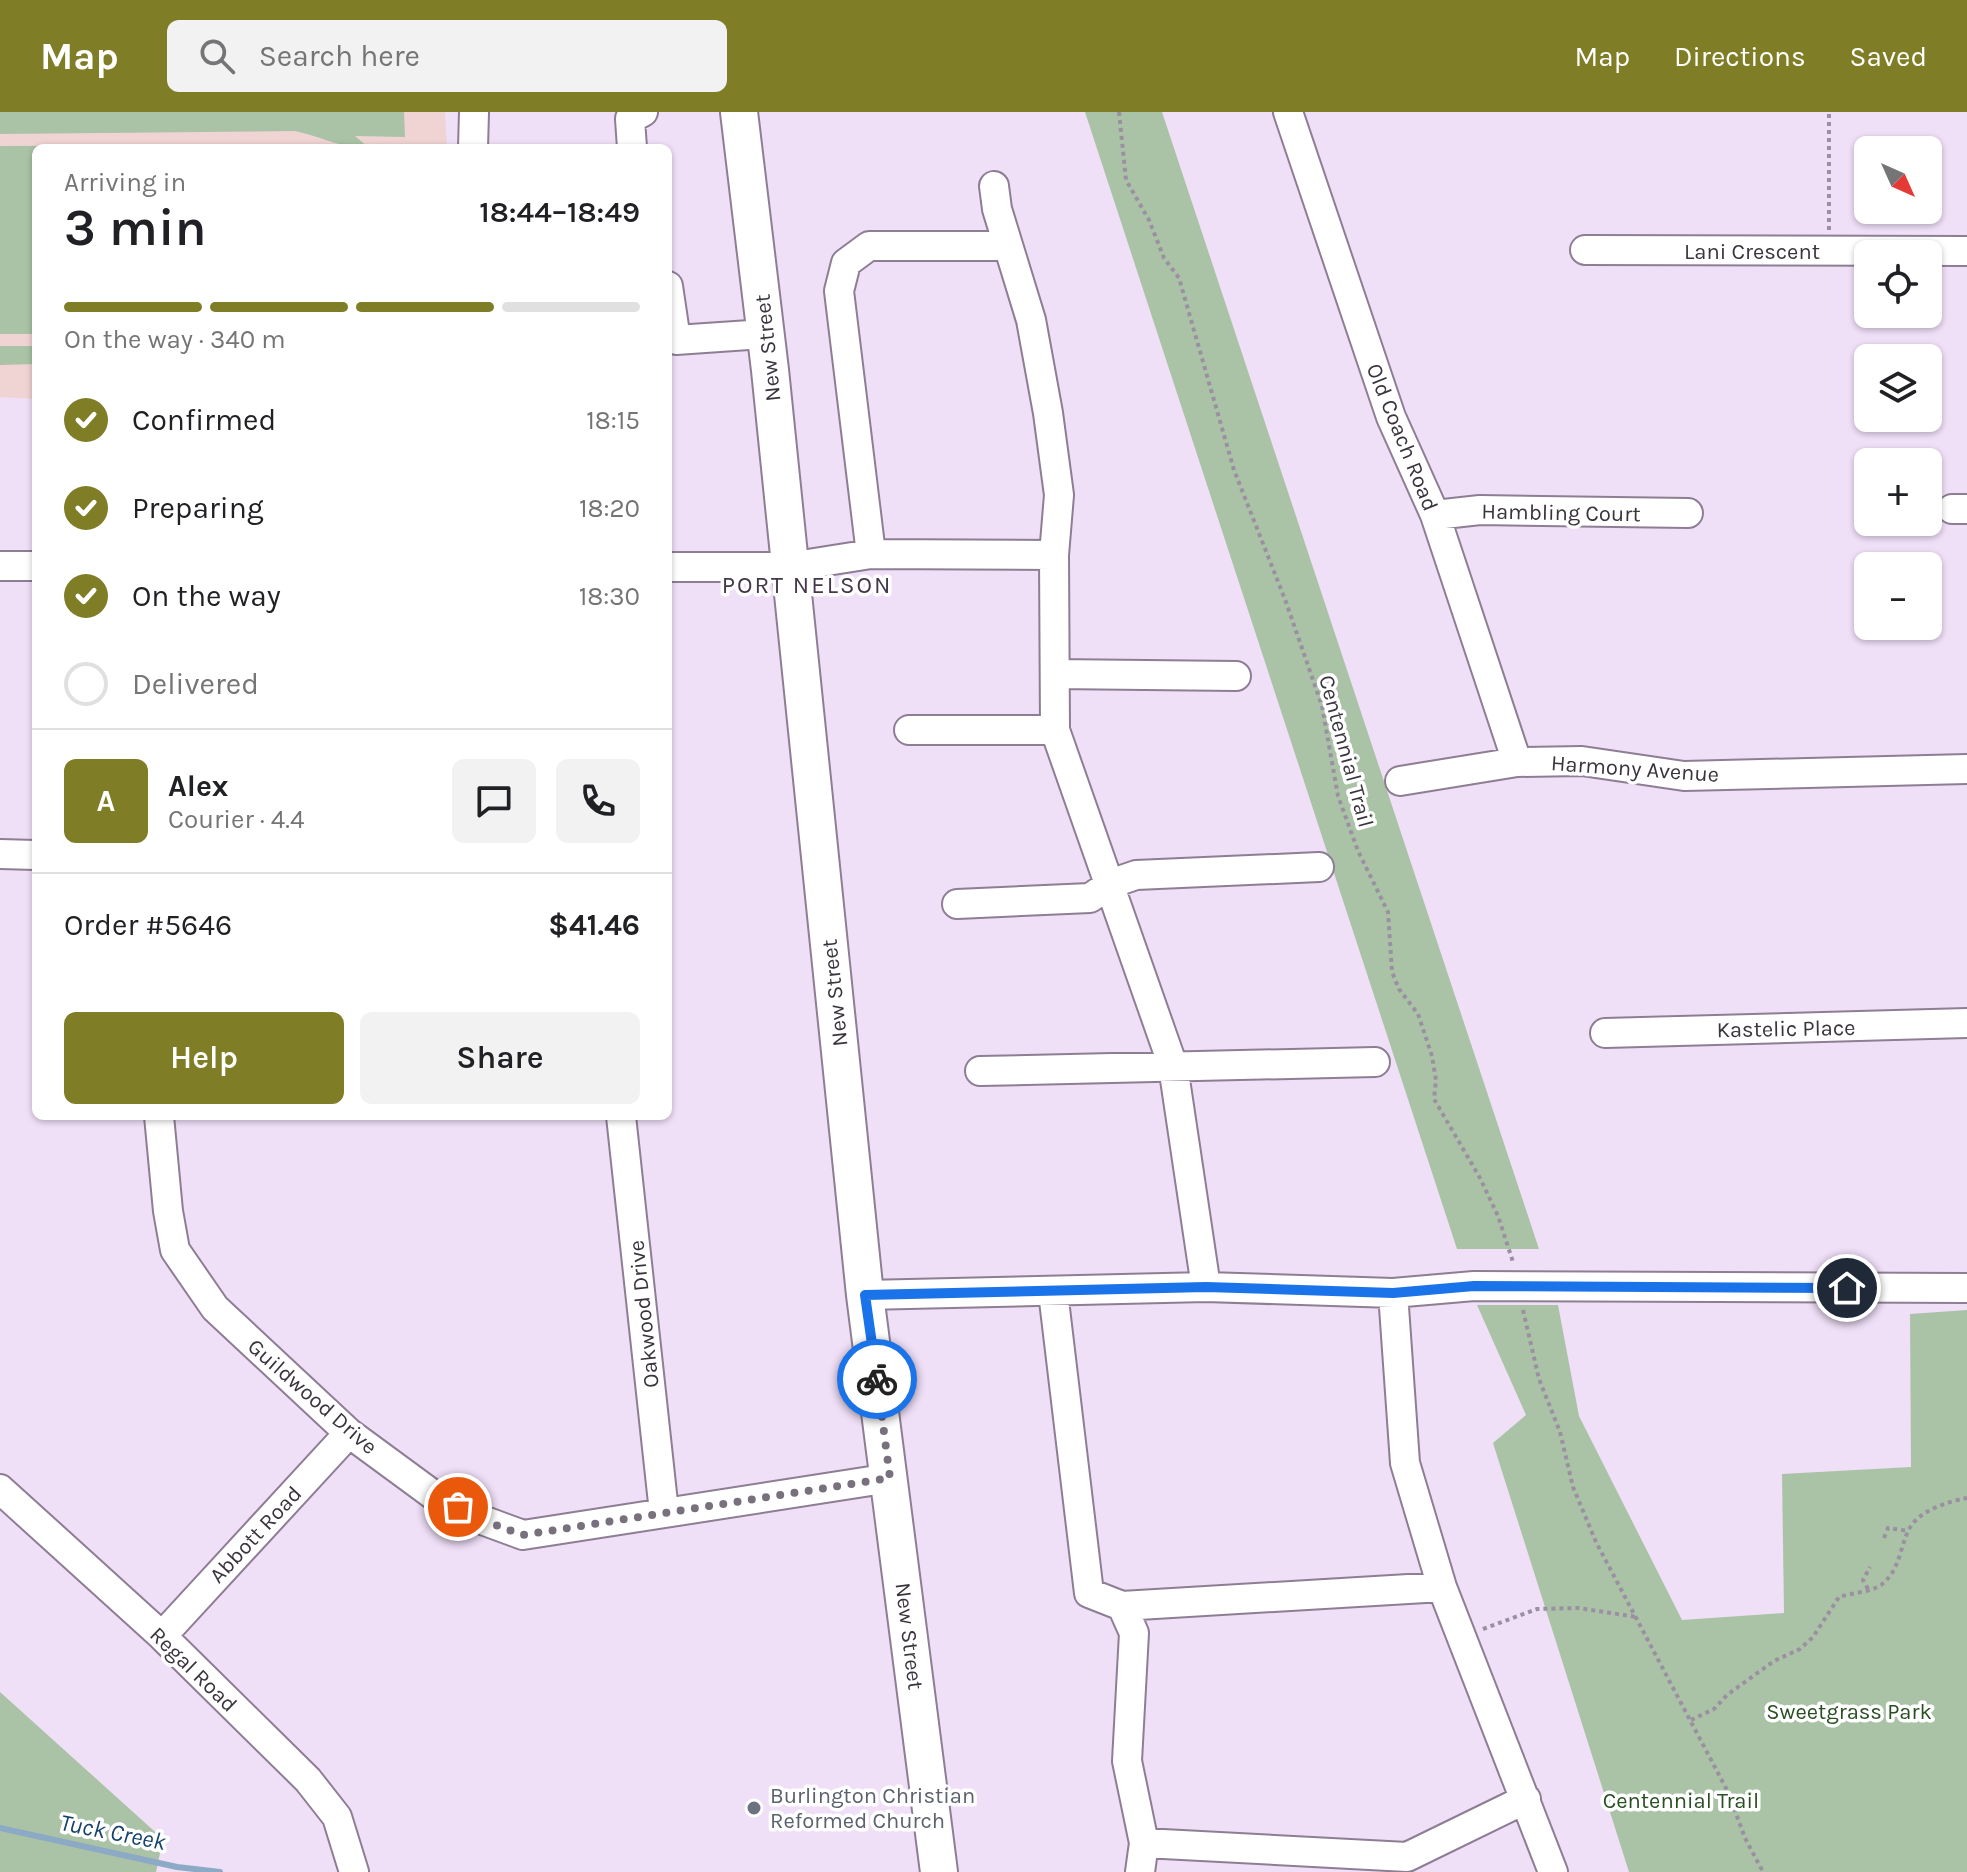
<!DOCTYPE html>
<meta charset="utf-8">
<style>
:root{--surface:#fff;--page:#f2f2f2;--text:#202124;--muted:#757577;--line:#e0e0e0;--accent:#7f7e27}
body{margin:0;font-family:Karla,sans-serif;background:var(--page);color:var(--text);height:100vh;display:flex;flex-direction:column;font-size:30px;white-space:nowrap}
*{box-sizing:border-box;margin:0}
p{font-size:26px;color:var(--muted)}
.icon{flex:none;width:44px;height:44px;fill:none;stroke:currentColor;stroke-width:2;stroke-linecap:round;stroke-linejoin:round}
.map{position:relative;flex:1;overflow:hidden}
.side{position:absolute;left:32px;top:32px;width:640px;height:976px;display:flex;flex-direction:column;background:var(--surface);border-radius:12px;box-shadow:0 2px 6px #0004}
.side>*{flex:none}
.needle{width:52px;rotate:135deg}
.controls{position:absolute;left:1854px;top:24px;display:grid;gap:16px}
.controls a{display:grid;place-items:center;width:88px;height:88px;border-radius:12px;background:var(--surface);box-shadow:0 2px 6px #0004;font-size:40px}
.pin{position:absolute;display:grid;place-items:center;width:68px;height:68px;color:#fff;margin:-34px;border:4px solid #fff;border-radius:50%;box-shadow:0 2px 8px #0007}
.courier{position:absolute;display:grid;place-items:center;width:80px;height:80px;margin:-40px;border:6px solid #1a73e8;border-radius:50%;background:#fff;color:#222;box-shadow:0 2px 10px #0007}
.summary em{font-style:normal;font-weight:600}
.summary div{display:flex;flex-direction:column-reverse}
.summary{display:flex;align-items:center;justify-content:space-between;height:136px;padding:0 32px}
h1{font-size:52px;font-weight:600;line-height:60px}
.bar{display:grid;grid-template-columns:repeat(4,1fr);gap:12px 8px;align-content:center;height:96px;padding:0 32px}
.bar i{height:10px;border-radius:6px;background:var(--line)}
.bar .current{background:var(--accent)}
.bar p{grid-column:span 4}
.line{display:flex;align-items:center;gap:20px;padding:0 32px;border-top:2px solid var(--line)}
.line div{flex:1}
.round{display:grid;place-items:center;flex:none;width:84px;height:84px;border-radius:12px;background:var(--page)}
ol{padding:0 32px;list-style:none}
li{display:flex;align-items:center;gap:24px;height:88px}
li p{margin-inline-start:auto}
li .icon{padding:8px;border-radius:50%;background:var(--accent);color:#fff;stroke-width:4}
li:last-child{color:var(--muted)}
li i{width:44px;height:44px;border:4px solid var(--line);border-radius:50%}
.action{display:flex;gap:16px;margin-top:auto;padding:16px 32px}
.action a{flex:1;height:92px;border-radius:12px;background:var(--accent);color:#fff;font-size:32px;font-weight:600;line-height:92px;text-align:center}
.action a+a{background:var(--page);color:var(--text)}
header{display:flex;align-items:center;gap:48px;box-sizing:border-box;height:112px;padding:0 40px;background:var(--accent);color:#fff}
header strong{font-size:38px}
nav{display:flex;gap:44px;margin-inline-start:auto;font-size:28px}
.search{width:560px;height:72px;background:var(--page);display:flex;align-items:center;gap:20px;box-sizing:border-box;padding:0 28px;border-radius:12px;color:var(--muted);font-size:30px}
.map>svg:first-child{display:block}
.education{fill:#efd4d3}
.green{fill:#aac3a6}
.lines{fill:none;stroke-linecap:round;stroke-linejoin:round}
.stream{stroke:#8ca9c6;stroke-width:6}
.minor-casing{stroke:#8d7e94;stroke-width:32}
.major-casing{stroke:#8d7e94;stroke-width:40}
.path{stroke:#9b90a1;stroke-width:4;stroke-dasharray:4 4;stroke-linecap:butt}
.minor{stroke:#fff;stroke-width:28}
.major{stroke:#fff;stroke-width:36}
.done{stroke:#79707e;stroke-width:8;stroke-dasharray:0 14.4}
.route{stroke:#1a73e8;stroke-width:10}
.worship-dot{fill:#6b7280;stroke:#fff;stroke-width:3}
.labels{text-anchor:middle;stroke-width:7;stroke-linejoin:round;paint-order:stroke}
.street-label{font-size:22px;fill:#3a343d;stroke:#fff}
.park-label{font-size:22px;fill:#294f23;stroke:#fff}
.worship-label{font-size:22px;fill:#5b616d;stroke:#fff;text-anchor:start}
.neighbourhood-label{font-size:24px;letter-spacing:2px;fill:#443749;stroke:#fff}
.water-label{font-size:24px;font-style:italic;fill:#15436a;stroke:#fff}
</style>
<header>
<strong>Map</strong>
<div class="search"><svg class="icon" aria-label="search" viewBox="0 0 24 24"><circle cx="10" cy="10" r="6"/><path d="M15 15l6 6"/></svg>Search here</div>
<nav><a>Map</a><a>Directions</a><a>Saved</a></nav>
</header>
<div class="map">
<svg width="1967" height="1760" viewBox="0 0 1967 1760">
<rect width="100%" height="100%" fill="#efdff7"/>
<path class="education" d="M0,0H445L447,36H36V287L0,285Z"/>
<path class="green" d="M0,0H404L405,25L355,24L369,36C339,36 323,25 295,19L0,22Z
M1085,0H1162L1539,1137H1457Z
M298,33V36H36V222H0V34Z
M0,234H36V252L0,253Z
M1477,1193H1558L1579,1304L1682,1508L1784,1501L1782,1362L1911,1355L1910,1202L1967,1198V1760H1629L1493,1331L1526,1303Z
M0,1580L163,1727L156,1760H0Z"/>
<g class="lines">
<path class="stream" d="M0,1716L177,1755L220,1760"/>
<defs>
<path id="minor" d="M1288,0L1391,305L1435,403L1517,650
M473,36L474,0
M632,36L630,7L643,0
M994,74L997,97L1031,208L1048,301L1059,383L1054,443L1055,618L1173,954L1206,1175
M1585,138L1967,139
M668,174L676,228L765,222
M1952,397H1967
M1435,403L1480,398L1688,401
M871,442L839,179L846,151L869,134H1008
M0,454H36
M668,455H789L871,442L1054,443
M1055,562L1236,564
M909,618H1055
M1400,669L1517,650L1582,649L1684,664L1967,657
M0,742L36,743
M957,792L1090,786L1110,772L1136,763L1319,755
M1605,921L1967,911
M980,959L1375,950
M159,1004L168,1099L175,1138L215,1196L349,1321L432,1382L485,1409L523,1423L890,1366
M621,1004L664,1400
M1053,1180L1089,1481L1122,1494L1134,1521L1127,1649L1144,1731L1140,1760
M1393,1181L1405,1351L1442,1475L1553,1760
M865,1183L1206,1175L1393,1181L1474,1174L1967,1176
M0,1377L162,1524L308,1668L337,1705L354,1760
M1122,1494L1442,1475
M162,1524L349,1321
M1144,1731L1407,1745L1526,1687"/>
<path id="major" d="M739,0L770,258L865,1183L939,1760"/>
</defs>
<use href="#minor" class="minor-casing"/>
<use href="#major" class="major-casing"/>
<path class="path" d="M1119,0L1126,68L1149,108L1164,146L1179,166L1234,358L1286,490L1322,594L1338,684L1358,739L1388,800L1392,860L1399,877L1418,902L1432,944L1436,968L1434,987L1480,1066L1498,1104L1513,1150
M1829,118V0
M1523,1198L1539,1267L1560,1320L1573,1375L1596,1430L1728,1680L1745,1726L1763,1760
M1884,1426L1888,1416L1909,1419
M1868,1477L1863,1468L1870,1455
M1483,1517L1537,1497L1578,1496L1637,1505
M1691,1608L1714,1597L1727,1583L1774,1549L1800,1537L1813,1525L1839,1485C1851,1481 1871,1480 1881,1473C1904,1456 1899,1424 1916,1408C1928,1396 1951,1389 1967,1386"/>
<use href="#minor" class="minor"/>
<use href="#major" class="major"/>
</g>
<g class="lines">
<path class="done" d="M458,1395L485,1409L523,1423L890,1366L877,1267"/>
<path class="route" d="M877,1267L865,1183L1206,1175L1393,1181L1474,1174L1847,1176"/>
</g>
<circle class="worship-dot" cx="754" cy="1696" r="8"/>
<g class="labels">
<g class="street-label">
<text x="1752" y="147">Lani Crescent</text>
<text transform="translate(767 236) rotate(-96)" y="8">New Street</text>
<text transform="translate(1403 325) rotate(68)" y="8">Old Coach Road</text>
<text transform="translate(1561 400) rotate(1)" y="8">Hambling Court</text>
<text transform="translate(1347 639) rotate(75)" y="8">Centennial Trail</text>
<text transform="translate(1635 656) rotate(4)" y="8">Harmony Avenue</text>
<text transform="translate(834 881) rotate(-96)" y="8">New Street</text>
<text transform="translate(1786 916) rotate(-1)" y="8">Kastelic Place</text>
<text transform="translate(643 1202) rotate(-96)" y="8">Oakwood Drive</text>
<text transform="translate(313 1284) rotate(41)" y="8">Guildwood Drive</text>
<text transform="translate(255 1422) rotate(-47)" y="8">Abbott Road</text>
<text transform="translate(910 1524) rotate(83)" y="8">New Street</text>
<text transform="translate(194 1557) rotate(44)" y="8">Regal Road</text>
</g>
<g class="park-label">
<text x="1849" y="1607">Sweetgrass Park</text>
<text x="1681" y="1696">Centennial Trail</text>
</g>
<g class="worship-label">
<text x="770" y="1691">Burlington Christian<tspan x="770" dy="25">Reformed Church</tspan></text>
</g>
<g class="neighbourhood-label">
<text x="807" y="481">PORT NELSON</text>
</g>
<g class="water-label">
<text transform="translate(113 1720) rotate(11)" y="8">Tuck Creek</text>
</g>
</g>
</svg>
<div class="controls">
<a><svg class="needle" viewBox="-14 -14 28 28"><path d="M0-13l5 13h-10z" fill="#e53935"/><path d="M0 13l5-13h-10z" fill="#757577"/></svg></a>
<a><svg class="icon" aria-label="locate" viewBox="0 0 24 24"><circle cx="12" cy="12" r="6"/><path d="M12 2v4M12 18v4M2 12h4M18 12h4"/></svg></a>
<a><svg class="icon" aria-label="layers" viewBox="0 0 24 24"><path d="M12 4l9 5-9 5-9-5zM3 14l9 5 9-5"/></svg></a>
<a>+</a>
<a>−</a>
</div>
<div class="pin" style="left:458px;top:1395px;background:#ea580c"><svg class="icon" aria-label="bag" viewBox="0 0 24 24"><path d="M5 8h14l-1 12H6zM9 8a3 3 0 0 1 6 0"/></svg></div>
<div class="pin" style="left:1847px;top:1176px;background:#1f2937"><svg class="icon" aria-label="home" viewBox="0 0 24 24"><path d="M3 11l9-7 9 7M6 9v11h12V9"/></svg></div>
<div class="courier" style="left:877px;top:1267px"><svg class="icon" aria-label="bike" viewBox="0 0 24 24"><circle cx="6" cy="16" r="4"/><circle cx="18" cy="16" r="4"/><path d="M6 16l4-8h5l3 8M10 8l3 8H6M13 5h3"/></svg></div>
<section class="side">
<div class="summary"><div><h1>3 min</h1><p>Arriving in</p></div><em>18:44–18:49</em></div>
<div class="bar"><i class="current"></i><i class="current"></i><i class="current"></i><i></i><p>On the way · 340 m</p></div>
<ol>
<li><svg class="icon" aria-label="check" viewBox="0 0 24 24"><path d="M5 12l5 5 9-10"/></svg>Confirmed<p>18:15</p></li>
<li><svg class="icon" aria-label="check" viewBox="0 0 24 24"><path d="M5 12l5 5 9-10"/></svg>Preparing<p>18:20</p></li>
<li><svg class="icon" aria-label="check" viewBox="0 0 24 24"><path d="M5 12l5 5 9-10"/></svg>On the way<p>18:30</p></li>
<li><i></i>Delivered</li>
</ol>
<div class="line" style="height:144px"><b class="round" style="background:var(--accent);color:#fff">A</b><div><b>Alex</b><p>Courier · 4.4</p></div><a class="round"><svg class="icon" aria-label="chat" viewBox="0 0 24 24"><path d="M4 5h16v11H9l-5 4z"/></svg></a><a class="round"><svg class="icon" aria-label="phone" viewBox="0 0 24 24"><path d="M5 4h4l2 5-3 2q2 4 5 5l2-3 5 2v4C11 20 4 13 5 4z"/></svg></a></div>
<div class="line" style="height:104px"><div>Order #5646</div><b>$41.46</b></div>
<div class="action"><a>Help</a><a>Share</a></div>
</section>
</div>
